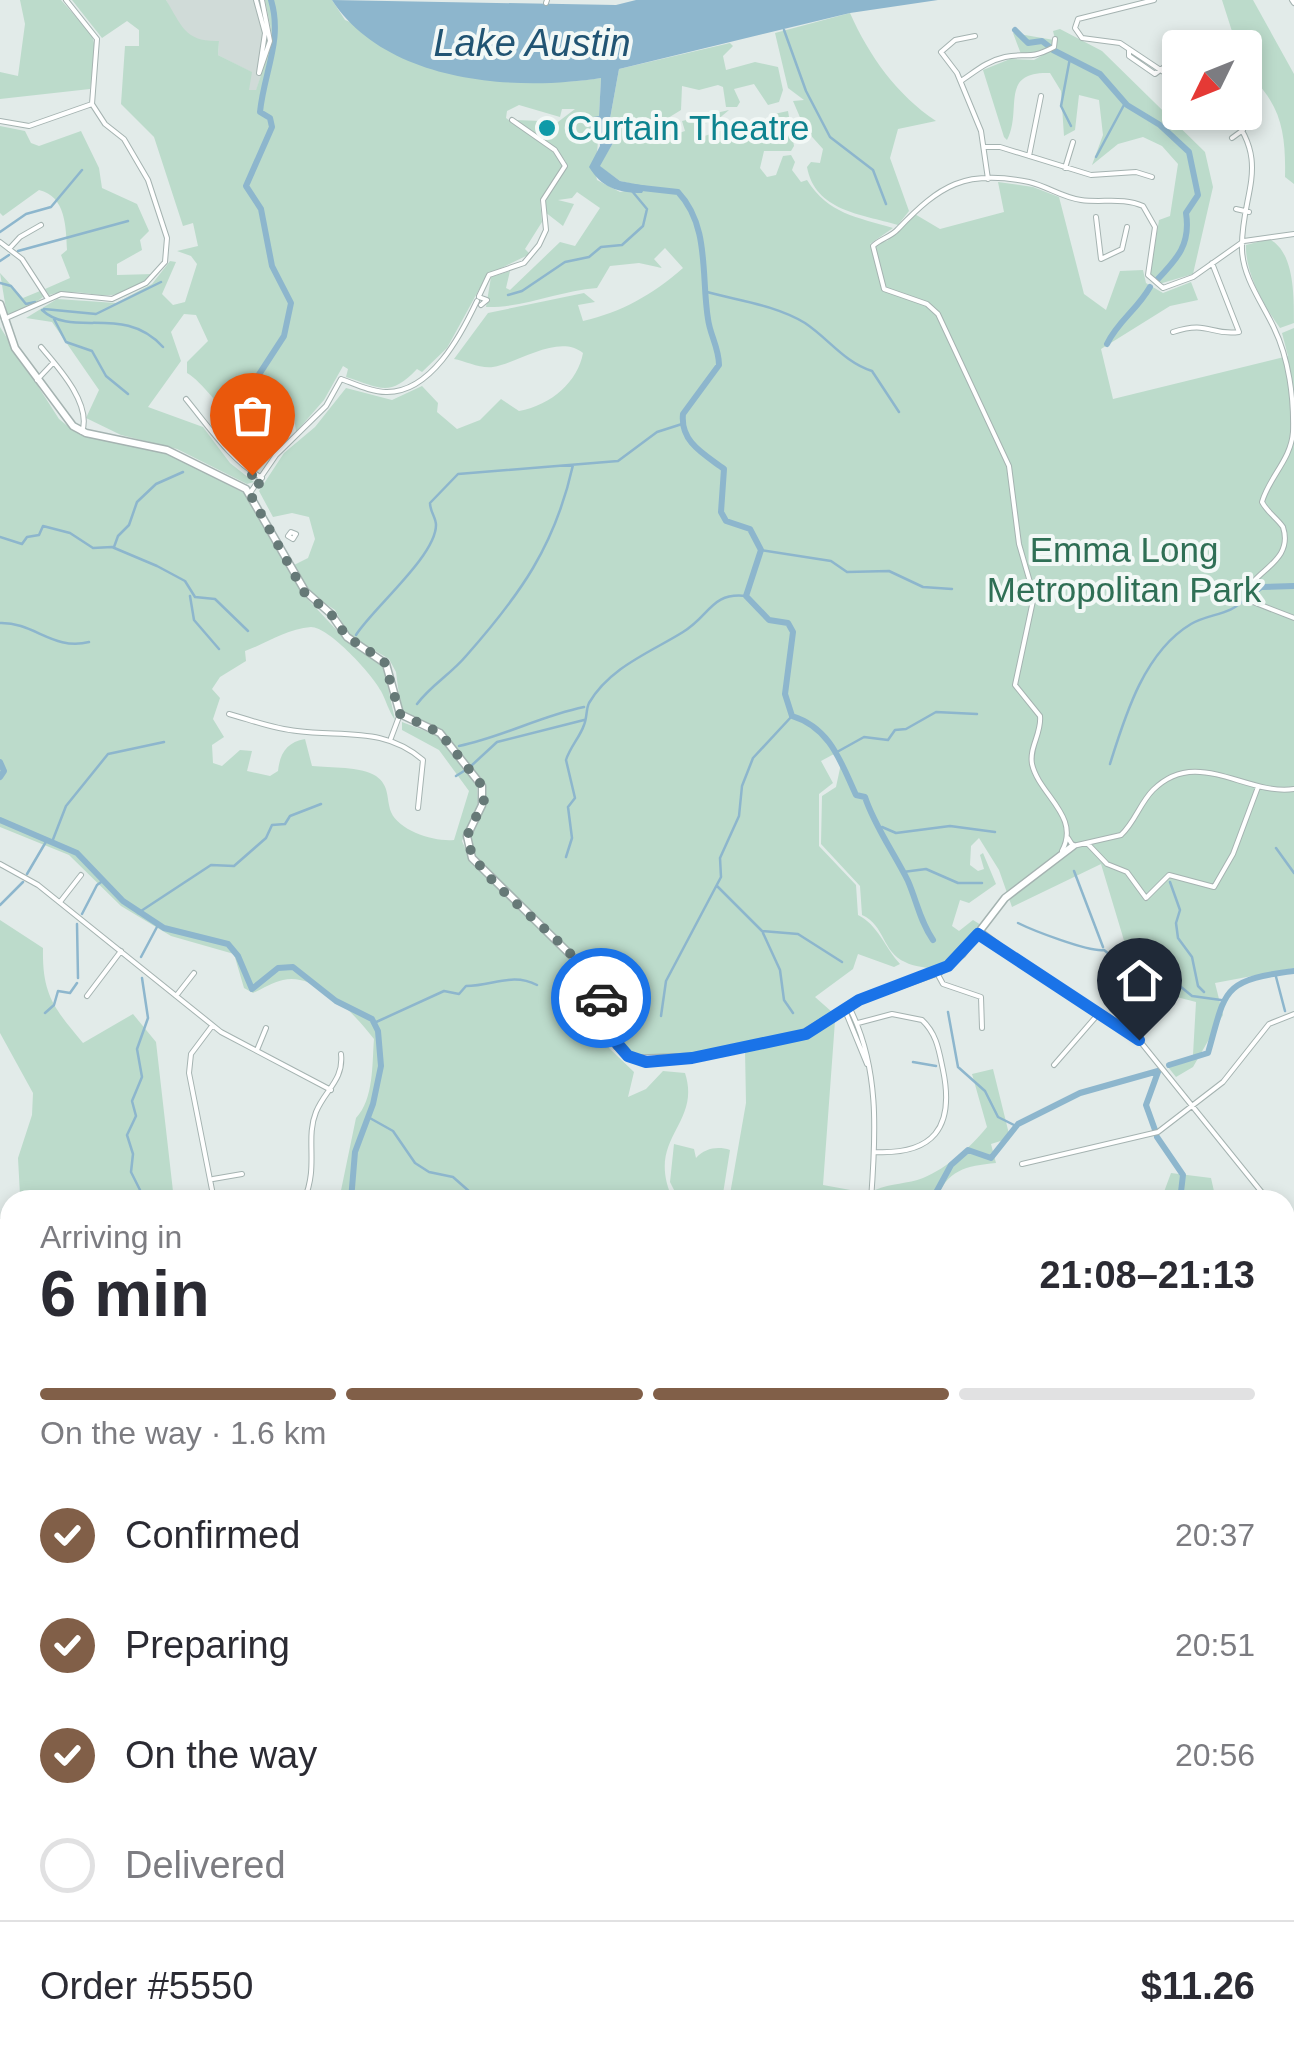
<!DOCTYPE html>
<meta charset="utf-8">
<style>
:root{--surface:#fff;--page:#f7f7f7;--text:#2b2b33;--muted:#7c7c81;--line:#e1e1e2;--accent:#815f48}
body{margin:0;font-family:Arial,sans-serif;background:var(--page);color:var(--text);height:100vh;display:flex;flex-direction:column;font-size:38px;white-space:nowrap}
*{box-sizing:border-box;margin:0}
p{font-size:32px;color:var(--muted)}
.icon{flex:none;width:55px;height:55px;fill:none;stroke:currentColor;stroke-width:2;stroke-linecap:round;stroke-linejoin:round}
.map{position:relative;flex:1;overflow:hidden}
.sheet{position:absolute;left:0px;top:1190px;width:1295px;height:882px;display:flex;flex-direction:column;background:var(--surface);border-radius:30px 30px 0 0;box-shadow:0 5px 15px #0003}
.sheet>*{flex:none}
.needle{width:65px;rotate:227deg}
.buttons{position:absolute;left:1162px;top:30px;display:grid;gap:20px}
.buttons a{display:grid;place-items:center;width:100px;height:100px;border-radius:10px;background:var(--surface);box-shadow:0 5px 15px #0003;font-size:50px}
.pin{position:absolute;display:grid;place-items:center;width:85px;height:85px;color:#fff;margin:-102px -42px;border-radius:50% 50% 50% 0;rotate:-45deg;box-shadow:0 0 10px #0007}
.pin .icon{rotate:45deg}
.courier{position:absolute;display:grid;place-items:center;width:100px;height:100px;margin:-50px;border:8px solid #1a73e8;border-radius:50%;background:#fff;color:#222;box-shadow:0 2px 12px #0007}
.headline em{font-style:normal;font-weight:600}
.headline div{display:flex;flex-direction:column-reverse}
.headline{display:flex;align-items:center;justify-content:space-between;height:170px;padding:0 40px}
h1{font-size:65px;font-weight:600;line-height:75px}
.bar{display:grid;grid-template-columns:repeat(4,1fr);gap:15px 10px;align-content:center;height:120px;padding:0 40px}
.bar i{height:12px;border-radius:8px;background:var(--line)}
.bar .active{background:var(--accent)}
.bar p{grid-column:span 4}
.line{display:flex;align-items:center;gap:25px;padding:0 40px;border-top:2px solid var(--line)}
.line div{flex:1}
ol{padding:0 40px;list-style:none}
li{display:flex;align-items:center;gap:30px;height:110px}
li p{margin-inline-start:auto}
li .icon{padding:10px;border-radius:50%;background:var(--accent);color:#fff;stroke-width:4}
li:last-child{color:var(--muted)}
li i{width:55px;height:55px;border:5px solid var(--line);border-radius:50%}
.map>svg:first-child{display:block}
.built{fill:#d0dbd8}
.green{fill:#bcdbcb}
.water{fill:#8db6cd}
.lines{fill:none;stroke-linecap:round;stroke-linejoin:round}
.stream{stroke:#8db6cd;stroke-width:2.5}
.river{stroke:#8db6cd;stroke-width:6}
.minor-casing{stroke:#a5b3b1;stroke-width:6}
.tertiary-casing{stroke:#a5b3b1;stroke-width:9}
.minor{stroke:#fff;stroke-width:4}
.tertiary{stroke:#fff;stroke-width:6}
.done{stroke:#667977;stroke-width:10;stroke-dasharray:0 18}
.route{stroke:#1a73e8;stroke-width:12}
.culture-dot{fill:#0f9aa8;stroke:#f2f8f6;stroke-width:4}
.labels{text-anchor:middle;stroke-width:8;stroke-linejoin:round;paint-order:stroke}
.culture-label{font-size:35px;fill:#0d838f;stroke:#f2f8f6;text-anchor:start}
.park-label{font-size:35px;fill:#2f6f55;stroke:#f2f8f6}
.water-label{font-size:38px;font-style:italic;fill:#215473;stroke:#f2f8f6}
</style>
<div class="map">
<svg width="1294" height="2071" viewBox="0 0 1294 2071">
<rect width="100%" height="100%" fill="#e2ebe9"/>
<path class="built" d="M166,0H265L273,39L256,91L249,90L247,83L251,72L218,55L219,41L200,42L181,30Z"/>
<path class="green" d="M20,0H61L92,35L96,51L90,89L0,99V72L18,76L25,24Z
M72,0H166C182,26 185,42 219,41L218,55L252,72L249,90H256L273,39L265,0H332L345,20C436,56 499,95 601,78L599,117L589,118C607,138 591,156 597,180L620,192L646,187L620,181L599,166L613,143L609,124L619,69L730,43L733,46L723,56L726,70L755,62L778,67L783,90L779,102L768,105L754,84L734,89L740,102L737,107H726L723,87L718,85L699,90L682,86L681,110L660,123L645,117L630,135L632,140L645,135L648,140L656,132L673,135L685,131L682,121L729,110L716,121L698,125V138L752,121L764,123L774,114L788,111L794,146L791,151H764L760,168L767,177L776,175L783,156L791,155L795,162L792,170L801,182L807,180C828,214 857,217 893,228L870,244L887,241L913,213L940,229L1004,212L998,182L1033,187L1059,197L1084,294L1106,310L1120,271L1143,270L1146,283L1163,293L1191,282L1198,300L1170,306L1101,349L1113,399L1288,356L1282,333L1294,328V968L1215,983L1223,1015L1193,1067L1176,1077L1168,1067L1193,1055L1196,1002L1138,987L1101,864L1012,907L999,870L979,838L971,846L970,865L978,871L984,869L980,855L983,853L996,884L969,903L960,900L952,926L959,931L973,920L981,925L957,957L937,970C927,967 914,967 905,962C882,952 885,925 862,915L860,886L821,844L822,796L836,787L842,759L834,754L821,761L833,783L819,794V846L856,885L858,915C878,925 884,946 900,964L894,967L858,954L853,969L815,997L832,1012L803,1033L703,1054L640,1059L622,1048L601,990L584,963L472,853L469,836L486,804L485,785L447,735L401,711L396,672L389,659L349,635L335,610L305,590L292,566L308,558L315,539L309,517L292,513L273,517L259,491L284,453L315,427L346,388L392,400L422,386L438,403L437,412L457,429L480,420L501,399L519,411C552,405 578,381 583,353C559,333 518,363 493,367C481,369 465,361 454,359L488,313L584,293L595,302L578,305L583,321C622,312 652,295 683,268L665,248L654,259L662,268L639,263L610,266L597,288C558,291 524,308 486,307L491,277L510,271L506,288L510,290L560,242L575,246L600,208L577,192L572,198L558,200L574,204L563,226L545,212C543,193 563,181 566,162L556,148L514,120L542,121L540,134L550,137L554,125L575,109H562L560,117L519,105L507,111L506,118L553,152L563,166L540,201L542,222L525,249L530,254L487,275L447,348L422,372L417,369C389,398 381,388 346,377L348,369L343,366L324,400L296,432L292,399L227,416C223,408 195,376 187,373V362L208,341L196,315L184,314L171,332L181,361L148,407L203,427L230,463L254,482L247,484L177,449L121,435L86,418L99,390L52,322L26,318L57,299L116,303L152,284L170,261L176,262L162,294L173,305L185,302L197,264L191,256L177,251L198,246L193,223L183,226L154,137L121,104L125,46H139V30L127,21L102,38Z
M1222,0H1253L1294,74V184L1285,177C1286,132 1281,103 1246,72L1245,48L1237,47Z
M850,13C869,56 897,95 936,121L898,129L890,158L909,211L898,225C861,214 815,211 807,167L811,162L820,163L823,149L805,129L793,101L804,100L788,88L775,33Z
M1060,29L1102,51L1205,152L1213,187L1193,274L1159,284L1150,274L1159,220L1170,216L1178,164L1162,146L1143,137L1118,144L1092,165L1103,135L1099,100L1079,95L1075,130L1064,136L1061,91L1050,73C998,71 1023,110 1007,140L1004,137L983,70L1010,59L1034,60L1057,47L1053,31Z
M1013,33L1054,40L1052,47L1032,56L1021,54Z
M0,126L25,131L31,143L39,146L81,131L99,168L102,188L137,204L149,231L140,240L142,250L117,264V275L154,274C108,314 91,283 49,295L45,289L70,278L61,255L67,250C66,228 66,196 39,190L3,216L0,213Z
M1269,239C1294,251 1294,294 1294,323L1280,328C1264,306 1245,273 1246,245Z
M0,273L23,298L40,291L43,297L27,309L7,315Z
M0,327L59,419L75,432L165,452L246,494L301,592L344,638L383,664L395,720C388,710 386,700 381,691C373,675 329,627 311,627C287,629 267,643 245,651L246,661L220,677L212,689L220,698L213,719L224,737L212,745L213,763L222,766L240,750L252,751L247,771L270,776L278,771C280,753 287,742 305,739L312,766C331,768 360,766 376,776C390,786 386,798 391,812C399,831 435,842 454,840L469,791L439,750L402,730V722L439,736L477,784L478,807L462,841L472,864L570,958L593,994L609,1048L634,1072L628,1097L646,1089L663,1071L685,1073C702,1126 644,1137 673,1200H339L356,1118C374,1099 372,1064 374,1039C355,1015 317,972 283,980C273,982 262,989 253,993L244,988L234,954L171,936L121,906L69,855L0,827Z
M0,920L43,948C42,995 54,1008 83,1043L133,1014L156,1042L174,1200H25L20,1195L18,1158L32,1115L33,1093L0,1033Z
M835,1021L823,1185L867,1193L866,1198L823,1195L821,1200H729L746,1103L745,1050L795,1040Z
M993,1069L1010,1138L991,1144L996,1163C966,1166 946,1170 937,1200H926L917,1193L875,1196V1190C891,1183 908,1184 923,1178C947,1168 971,1147 987,1127L972,1074Z
M674,1144L694,1149L696,1158C705,1148 718,1146 730,1150L722,1200H679L670,1182Z
M1171,1173L1211,1178L1216,1200H1161Z
M0,1671L10,1710V2062L59,2063L31,2071H0Z
M1294,1738V2071H1183L1180,2063L1285,2062V1747Z
M1111,2062L1117,2071H911L910,2063Z
M337,2063L339,2071H139L136,2063Z
M490,2063H599L580,2071H490Z
M631,2063H770L775,2071H634Z"/>
<path class="water" d="M332,0L616,5L636,0H938L850,13L619,69L609,124L613,143L600,166L620,181L646,186L642,193C618,193 601,187 589,167L600,146L599,129L590,128L588,118L599,116L601,78C513,92 385,82 332,0Z"/>
<g class="lines">
<path class="stream" d="M784,30L806,91L830,137L873,170L886,204
M1070,58L1061,106L1071,126
M1096,157L1125,103
M0,232L26,214L51,207L82,170
M18,251L128,221
M0,261L9,255
M0,283L11,286L26,304L35,302
M707,292C740,301 775,305 805,323C829,339 844,362 872,371L899,412
M508,295L522,291L565,262L589,257L601,247L622,245L643,226L647,209L632,191
M44,309L96,314L161,282
M42,310C73,339 123,303 163,347
M54,319L66,342L92,351L106,376L128,394
M0,537L22,544L27,537L39,535L43,526L70,533L93,548L112,547L157,566L185,581L195,597L215,599L248,631
M114,547L118,536L129,525L137,502L156,484L183,472
M761,550L831,561L847,572L889,571L923,587L952,589
M190,596L194,620L219,649
M0,623C34,622 53,651 89,642
M356,635C372,609 436,556 436,525C436,517 430,512 430,503L458,474L618,461L657,432L682,424
M417,704C431,685 451,674 466,656C520,595 555,546 573,465
M459,746C503,737 540,716 584,707
M837,752L864,737L888,740L895,730L906,729L936,712L977,714
M1110,764C1125,716 1144,652 1191,624C1210,613 1230,616 1246,598
M471,766L497,742L584,720
M456,776L464,771
M882,827L896,833L950,826L995,832
M52,842L66,806L108,754L164,742
M1276,848L1294,873
M566,857L572,838L568,807L575,798L566,760C570,747 580,737 584,725C587,718 586,709 589,703C610,667 651,652 683,632C710,616 711,592 746,596
M1074,871L1103,947
M903,872L926,869L958,883H982
M27,874L47,840
M1170,882L1180,910L1176,923L1178,938L1192,957L1198,986L1204,992
M717,886L762,931L798,934L842,962
M0,905L23,882
M138,913L211,865L234,866L266,838L272,825L285,824L290,816L321,804
M82,914L97,885L104,880
M1018,923C1032,930 1088,952 1104,950L1135,975L1175,982L1192,996L1221,1000
M77,924L78,978
M763,933L780,970L784,1000L793,1013
M141,957L158,925
M1275,973L1285,1011
M142,978L148,1018L137,1049L142,1077L132,1101L136,1116L127,1135L133,1154L131,1172L145,1200
M948,1012L958,1067L985,1091L998,1117L1016,1126
M45,1013L54,1005L58,991L70,993L77,983
M661,1016L666,981L721,877L720,858L739,816L742,786L753,758L792,716
M374,1023L444,991L459,994L466,986C493,986 512,972 537,985
M913,1062L936,1066
M368,1117L393,1131L415,1163L429,1172L453,1177L479,1200
M1285,1491L1294,1498
M0,1777L9,1781
M1285,1913L1294,1912
M711,2062L739,2071
M644,2066L645,2062
M540,2071L546,2062
M928,2071L934,2062"/>
<path class="river" d="M1015,30L1028,43L1042,41L1051,48
M1053,50L1100,74L1127,105L1160,125L1189,152L1198,195L1186,213C1191,245 1177,259 1156,281
M633,187L678,192C710,226 701,276 708,319C710,335 719,348 719,365L683,414C680,442 704,454 724,469L721,512L726,521L750,529L761,550L746,596L769,620L788,623L793,632L785,694L792,716C831,728 841,763 856,795L865,797C874,825 894,853 908,881C917,902 920,921 933,940
M1107,344C1118,321 1137,310 1150,287
M258,376L284,336L291,303L272,266L261,209L246,186L272,127L270,118L260,112C264,72 283,40 271,0
M1250,595L1261,587L1294,586
M0,762L4,771L0,777
M0,820L77,853L123,901L164,928L228,944L238,956L252,989L278,968L293,967L336,1001L372,1019L378,1031L381,1066L373,1104L355,1152L351,1200
M1169,1065L1208,1053C1226,991 1220,980 1294,971
M1155,1130L1146,1105L1158,1072
M1157,1137L1183,1175L1180,1200
M932,1200L951,1165L968,1150L991,1158L1018,1124L1080,1093L1158,1071
M275,2062L278,2071"/>
<defs>
<path id="minor" d="M256,0L265,33L259,73
M1154,0L1078,19L1075,28L1082,38L1120,43L1180,83
M1292,0L1294,3
M546,3L547,0
M975,36L955,40L941,52L957,73L981,131L988,179
M1193,48L1210,39
M1129,50V56L1155,74L1180,55
M259,73L270,41L262,0
M961,81C976,71 987,61 1005,57C1028,52 1027,61 1054,47L1055,39
M1229,112C1273,164 1240,195 1242,250C1243,278 1263,304 1274,328C1289,359 1294,398 1293,432C1291,460 1269,477 1262,502C1267,512 1277,518 1283,527C1294,561 1255,570 1247,592L1253,602L1294,618
M0,121L29,126L92,104
M1232,138L1243,130
M985,147H1000L1091,175L1136,172L1152,177
M1029,156L1041,96
M1065,168L1073,142
M1236,209L1249,212
M1096,217L1101,259L1122,249L1127,227
M0,242L22,259L48,299
M9,249L20,237L41,225
M479,296L489,275L524,263L539,245L546,230L543,200L565,166L555,150L512,120
M479,297L487,300L481,305
M4,319L61,294L112,299L146,283L165,262L167,238L148,180L124,139L105,124L92,104L97,39L66,0
M1173,332C1209,320 1210,336 1239,332L1212,263
M41,347C58,367 92,404 82,432
M37,380L53,363
M186,399C212,431 231,460 262,478
M250,493L276,455L326,406L341,379C355,384 371,392 386,392C431,393 461,335 477,301
M291,532L296,534L293,539L288,536Z
M229,714C251,720 274,729 297,731C344,737 385,727 423,760L418,808
M391,738L400,714
M1068,838L1073,846L1121,835C1135,822 1140,803 1153,790C1197,746 1245,796 1294,789
M1087,843L1107,864L1127,872L1146,898L1169,875L1214,887L1233,854L1258,787
M1062,851C1081,816 1039,795 1032,764C1029,747 1042,733 1040,716L1015,685L1034,596L1019,544L1009,466L938,314L927,304L884,289L873,246C880,239 891,237 898,229C940,185 965,169 1029,182C1047,186 1063,198 1081,200C1102,203 1123,197 1143,206L1155,227L1148,275L1163,288L1193,277L1244,241L1294,234
M0,864L38,885L221,1032L331,1090
M60,902L81,875
M982,932L998,944
M978,934L1139,1040L1268,1200
M937,973L943,984L981,997L982,1028
M87,996L121,951
M176,996L194,973
M848,1005C880,1065 876,1134 871,1200
M844,1008L867,1064
M858,1023L892,1014L922,1020C937,1034 939,1051 943,1070C955,1128 933,1155 874,1152
M212,1026L191,1054L189,1073L214,1200
M257,1050L266,1028
M1054,1065L1100,1012
M1022,1164L1158,1132L1223,1082L1269,1024L1294,1014
M213,1179L242,1174
M967,1199V1200
M304,1200C319,1166 305,1139 316,1112C325,1090 344,1080 341,1054
M0,1221L10,1232
M1285,1224L1294,1259
M1285,1268L1294,1266
M1294,1285L1287,1344L1294,1373
M1285,1464L1294,1460
M0,1498L10,1501
M0,1593L10,1587
M1285,1623L1291,1650
M1285,1716L1294,1707
M1285,1947L1294,1945
M361,2062L363,2071
M884,2062L885,2071
M413,2071L420,2062
M813,2071L832,2062
M1124,2071L1146,2064L1163,2071"/>
<path id="tertiary" d="M0,304L15,348L73,426L86,433L167,450L246,489L305,591L331,614L347,637L386,664L400,714L440,733L482,786V805L467,836L472,858L587,971L617,1046L634,1059L693,1057L801,1035L859,1000L940,971L962,954L1005,898L1073,846
M1285,1651L1294,1649
M814,2062L817,2071"/>
</defs>
<use href="#minor" class="minor-casing"/>
<use href="#tertiary" class="tertiary-casing"/>
<use href="#minor" class="minor"/>
<use href="#tertiary" class="tertiary"/>
</g>
<g class="lines">
<path class="done" d="M252,475L263,479L250,494L304,592L331,614L347,637L384,661L400,714L440,733L480,783L484,800L467,836C470,884 580,940 601,998"/>
<path class="route" d="M601,998L615,1041L628,1056L646,1062L692,1058L806,1034L859,1000L948,966L978,934L1139,1040"/>
</g>
<circle class="culture-dot" cx="547" cy="128" r="10"/>
<g class="labels">
<g class="culture-label">
<text x="567" y="140">Curtain Theatre</text>
</g>
<g class="park-label">
<text x="1124" y="562">Emma Long<tspan x="1124" dy="40">Metropolitan Park</tspan></text>
</g>
<g class="water-label">
<text x="532" y="56">Lake Austin</text>
</g>
</g>
</svg>
<div class="buttons">
<a><svg class="needle" viewBox="-14 -14 28 28"><path d="M0-13l5 13h-10z" fill="#e53935"/><path d="M0 13l5-13h-10z" fill="#7c7c81"/></svg></a>
</div>
<div class="pin" style="left:252px;top:475px;background:#ea580c"><svg class="icon" aria-label="bag" viewBox="0 0 24 24"><path d="M5 8h14l-1 12H6zM9 8a3 3 0 0 1 6 0"/></svg></div>
<div class="pin" style="left:1139px;top:1040px;background:#1f2937"><svg class="icon" aria-label="home" viewBox="0 0 24 24"><path d="M3 11l9-7 9 7M6 9v11h12V9"/></svg></div>
<div class="courier" style="left:601px;top:998px"><svg class="icon" aria-label="car" viewBox="0 0 24 24"><path d="M5 17H2v-5l4-1 3-4h7l3 4 3 1v5h-3M9 17h6M6 11h13"/><circle cx="7" cy="17" r="2"/><circle cx="17" cy="17" r="2"/></svg></div>
<section class="sheet">
<div class="headline"><div><h1>6 min</h1><p>Arriving in</p></div><em>21:08–21:13</em></div>
<div class="bar"><i class="active"></i><i class="active"></i><i class="active"></i><i></i><p>On the way · 1.6 km</p></div>
<ol>
<li><svg class="icon" aria-label="check" viewBox="0 0 24 24"><path d="M5 12l5 5 9-10"/></svg>Confirmed<p>20:37</p></li>
<li><svg class="icon" aria-label="check" viewBox="0 0 24 24"><path d="M5 12l5 5 9-10"/></svg>Preparing<p>20:51</p></li>
<li><svg class="icon" aria-label="check" viewBox="0 0 24 24"><path d="M5 12l5 5 9-10"/></svg>On the way<p>20:56</p></li>
<li><i></i>Delivered</li>
</ol>
<div class="line" style="height:130px"><div>Order #5550</div><b>$11.26</b></div>
</section>
</div>
